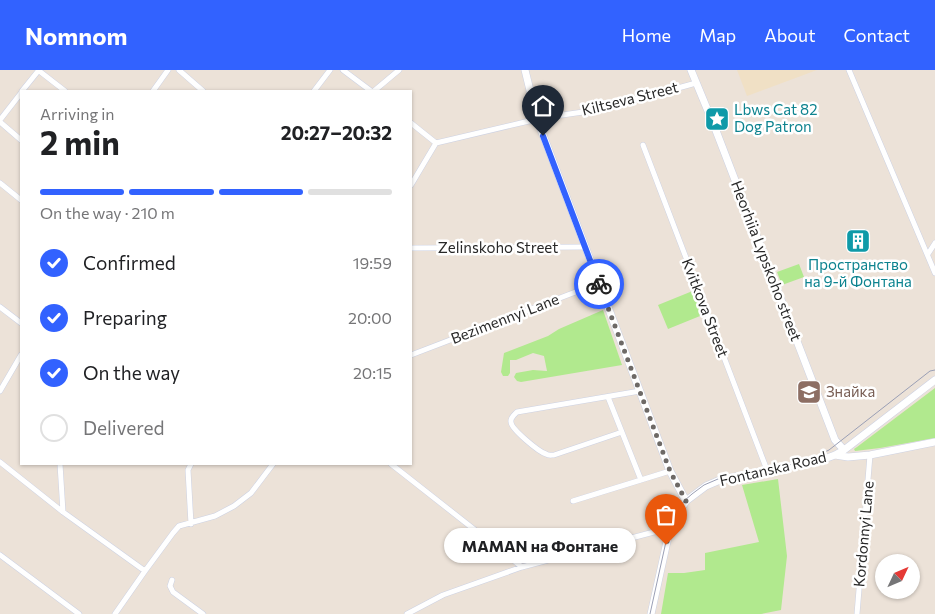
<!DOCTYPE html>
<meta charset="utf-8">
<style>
:root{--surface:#fff;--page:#f6f6f6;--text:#202124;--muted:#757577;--line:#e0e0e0;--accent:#3262ff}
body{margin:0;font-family:Commissioner,sans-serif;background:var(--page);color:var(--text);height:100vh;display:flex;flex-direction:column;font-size:19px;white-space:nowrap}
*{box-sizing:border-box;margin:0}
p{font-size:16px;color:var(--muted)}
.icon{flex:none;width:28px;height:28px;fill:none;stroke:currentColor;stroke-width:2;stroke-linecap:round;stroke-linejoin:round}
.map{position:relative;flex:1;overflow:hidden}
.panel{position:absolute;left:20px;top:20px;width:392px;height:375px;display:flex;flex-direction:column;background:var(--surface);border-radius:0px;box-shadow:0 1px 4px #0004}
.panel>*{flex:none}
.needle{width:32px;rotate:46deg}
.controls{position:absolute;left:875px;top:484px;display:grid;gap:10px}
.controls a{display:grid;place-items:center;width:45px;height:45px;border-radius:50%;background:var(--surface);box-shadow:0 1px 4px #0004;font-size:25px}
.pin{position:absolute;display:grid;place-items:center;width:42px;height:42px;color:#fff;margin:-51px -21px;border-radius:50% 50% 50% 0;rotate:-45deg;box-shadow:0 0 5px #0007}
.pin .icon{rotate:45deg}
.courier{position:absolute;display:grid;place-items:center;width:50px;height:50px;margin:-25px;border:4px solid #3262ff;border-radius:50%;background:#fff;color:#222;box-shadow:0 1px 6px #0007}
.bubble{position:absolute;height:35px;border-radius:18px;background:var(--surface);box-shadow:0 1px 4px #0004;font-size:16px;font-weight:700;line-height:35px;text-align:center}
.headline em{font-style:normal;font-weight:700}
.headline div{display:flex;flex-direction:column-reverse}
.headline{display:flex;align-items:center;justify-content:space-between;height:85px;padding:0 20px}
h1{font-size:32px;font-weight:700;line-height:38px}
.bar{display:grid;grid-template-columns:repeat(4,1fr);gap:8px 5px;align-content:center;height:60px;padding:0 20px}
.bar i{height:6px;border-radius:4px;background:var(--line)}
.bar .on{background:var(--accent)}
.bar p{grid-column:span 4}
ol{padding:0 20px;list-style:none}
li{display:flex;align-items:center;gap:15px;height:55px}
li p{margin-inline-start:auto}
li .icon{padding:5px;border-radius:50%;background:var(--accent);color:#fff;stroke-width:4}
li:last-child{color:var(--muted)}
li i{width:28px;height:28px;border:2px solid var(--line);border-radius:50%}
header{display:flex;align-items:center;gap:30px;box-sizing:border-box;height:70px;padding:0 25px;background:var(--accent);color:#fff}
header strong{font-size:24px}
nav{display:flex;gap:28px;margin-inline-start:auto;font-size:18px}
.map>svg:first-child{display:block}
.education{fill:#f0e0c5}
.green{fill:#b1e98e}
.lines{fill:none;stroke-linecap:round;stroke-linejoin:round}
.street-casing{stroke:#cdd2e3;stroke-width:6}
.secondary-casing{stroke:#cdd2e3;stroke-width:8}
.street{stroke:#fff;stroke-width:5}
.secondary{stroke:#fff;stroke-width:7}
.tram{stroke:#9a9fb5;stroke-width:1}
.done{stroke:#6d6966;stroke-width:5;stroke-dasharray:0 9}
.route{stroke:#3262ff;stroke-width:6}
.labels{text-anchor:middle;stroke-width:5;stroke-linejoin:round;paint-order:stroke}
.street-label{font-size:15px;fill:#282828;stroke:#fff}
.culture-label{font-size:15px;fill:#0d838f;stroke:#fff;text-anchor:start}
.education-label{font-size:15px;fill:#785e54;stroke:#fff;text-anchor:start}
</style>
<header>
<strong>Nomnom</strong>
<nav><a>Home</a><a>Map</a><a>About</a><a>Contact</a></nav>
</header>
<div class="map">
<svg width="935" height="544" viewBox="0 0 935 544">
<rect width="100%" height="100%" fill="#ece2d8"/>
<path class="education" d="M737,0H817L747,26Z"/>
<path class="green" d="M799,194L804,207L782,215L777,202Z
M695,220L705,244L668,259L658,235Z
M603,240L622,295L521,312L517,311L514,307L516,303L533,300L547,301L544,286L533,283L516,290H510V303L508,306H503L501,302L504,283L548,266L559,259Z
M935,318V368L880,378L855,381L854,379L857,377Z
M778,409L787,486L781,540L761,544H661L668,503H684L705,500V483L759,472L742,415Z"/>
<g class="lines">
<defs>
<path id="street" d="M38,0L65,21
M179,0L203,21
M343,0L371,21
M849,0L935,203
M22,21L39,0
M153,21L168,0
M314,21L330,0
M374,21L399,0
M0,50L21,23
M0,52L21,70
M411,53L436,73
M643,75L767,400
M0,113L21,130
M411,115L436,73L542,48L583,42L649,26L696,13
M411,178L585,177
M928,184L935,173
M0,237L21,253
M411,285L599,213
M0,321L21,285
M608,327L641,410
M622,362L554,385C551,385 549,386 546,384C539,382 511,359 511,352C510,348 514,345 517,342L640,321
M0,392L63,442L145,501
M60,394L63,442
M391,394L522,497
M573,431L670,401
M191,454L188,400L191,394
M0,485L79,544
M172,510L170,516L173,522L203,544
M115,544L145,501L173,463L179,456L215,446L234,436L251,423L273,394
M407,544L443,525L522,497L669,458H670
M857,544L870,385"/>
<path id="secondary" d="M525,0L537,49L670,401L686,431
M691,0L715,58L835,370L844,380
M835,385L848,387L870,385L935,372
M651,544L670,458L677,445L686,431L706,416L720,410L767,400L819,391L835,385L844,380L935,310"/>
</defs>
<use href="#street" class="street-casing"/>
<use href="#secondary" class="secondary-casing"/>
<use href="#street" class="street"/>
<use href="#secondary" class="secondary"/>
<path class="tram" d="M650,544L669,458L684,431L692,424L704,415L718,409L804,392L829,380L930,301L935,300"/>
</g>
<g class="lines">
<path class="done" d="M599,214L670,401L686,431C676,446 671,457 666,475"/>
<path class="route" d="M543,66L599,214"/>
</g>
<defs>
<symbol id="sight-square" viewBox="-11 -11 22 22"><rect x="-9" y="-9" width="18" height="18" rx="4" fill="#0f9aa8" stroke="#fff"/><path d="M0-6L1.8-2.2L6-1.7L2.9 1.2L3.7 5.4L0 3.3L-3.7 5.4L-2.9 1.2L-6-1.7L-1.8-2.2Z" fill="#fff"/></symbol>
<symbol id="building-square" viewBox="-11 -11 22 22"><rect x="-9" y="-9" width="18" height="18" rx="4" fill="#0f9aa8" stroke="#fff"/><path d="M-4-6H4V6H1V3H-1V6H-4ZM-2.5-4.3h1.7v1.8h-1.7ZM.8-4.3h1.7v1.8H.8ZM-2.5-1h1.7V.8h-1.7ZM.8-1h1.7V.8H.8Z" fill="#fff"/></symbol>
<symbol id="school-square" viewBox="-11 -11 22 22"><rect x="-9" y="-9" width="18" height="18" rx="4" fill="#8d6e63" stroke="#fff"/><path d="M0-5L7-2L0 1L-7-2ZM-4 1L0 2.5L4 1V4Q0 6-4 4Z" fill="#fff"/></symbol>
</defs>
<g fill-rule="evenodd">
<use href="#sight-square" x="703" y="35" width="28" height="28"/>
<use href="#building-square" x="844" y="157" width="28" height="28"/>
<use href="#school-square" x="795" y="308" width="28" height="28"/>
</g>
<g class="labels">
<g class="street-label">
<text transform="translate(630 29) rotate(-14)" y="5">Kiltseva Street</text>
<text x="498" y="183">Zelinskoho Street</text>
<text transform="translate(766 191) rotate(69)" y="5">Heorhiia Lypskoho street</text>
<text transform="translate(705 238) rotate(69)" y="5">Kvitkova Street</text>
<text transform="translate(505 249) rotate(-21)" y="5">Bezimennyi Lane</text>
<text transform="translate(773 399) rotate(-13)" y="5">Fontanska Road</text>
<text transform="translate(864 464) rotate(-85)" y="5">Kordonnyi Lane</text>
</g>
<g class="culture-label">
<text x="734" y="45">Lbws Cat 82<tspan x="734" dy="17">Dog Patron</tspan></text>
<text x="858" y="200" text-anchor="middle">Пространство<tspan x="858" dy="17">на 9-й Фонтана</tspan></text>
</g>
<g class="education-label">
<text x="826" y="327">Знайка</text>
</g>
</g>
</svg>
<div class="controls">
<a><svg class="needle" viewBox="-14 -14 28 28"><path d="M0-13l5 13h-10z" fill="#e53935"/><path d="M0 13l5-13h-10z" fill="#757577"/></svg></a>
</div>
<div class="pin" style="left:666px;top:475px;background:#ea580c"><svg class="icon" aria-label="bag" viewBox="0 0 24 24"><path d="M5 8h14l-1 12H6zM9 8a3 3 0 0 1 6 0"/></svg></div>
<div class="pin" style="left:543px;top:66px;background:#1f2937"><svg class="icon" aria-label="home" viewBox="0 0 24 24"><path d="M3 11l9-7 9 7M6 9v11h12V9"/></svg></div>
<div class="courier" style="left:599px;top:214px"><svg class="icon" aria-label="bike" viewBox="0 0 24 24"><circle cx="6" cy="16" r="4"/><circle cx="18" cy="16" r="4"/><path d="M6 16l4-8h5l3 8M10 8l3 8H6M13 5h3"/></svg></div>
<div class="bubble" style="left:444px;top:458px;width:192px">MAMAN на Фонтане</div>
<section class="panel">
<div class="headline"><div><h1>2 min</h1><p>Arriving in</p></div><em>20:27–20:32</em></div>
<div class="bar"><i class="on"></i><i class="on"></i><i class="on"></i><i></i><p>On the way · 210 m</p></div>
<ol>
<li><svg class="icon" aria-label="check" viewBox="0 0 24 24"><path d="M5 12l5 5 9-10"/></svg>Confirmed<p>19:59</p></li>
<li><svg class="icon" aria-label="check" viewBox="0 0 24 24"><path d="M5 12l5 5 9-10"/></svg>Preparing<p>20:00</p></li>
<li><svg class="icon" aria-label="check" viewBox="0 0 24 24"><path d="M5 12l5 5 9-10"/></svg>On the way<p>20:15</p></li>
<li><i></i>Delivered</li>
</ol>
</section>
</div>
